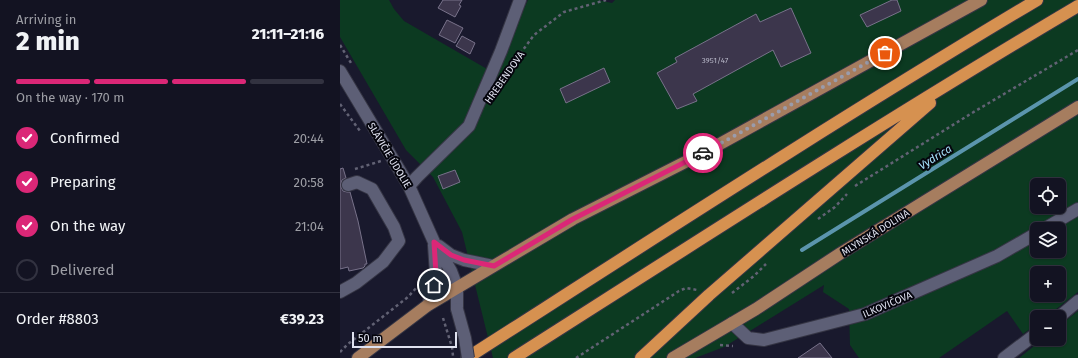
<!DOCTYPE html>
<meta charset="utf-8">
<style>
:root{--surface:#131322;--page:#1c1c2a;--text:#f1f3f6;--muted:#9d9ea5;--line:#323240;--accent:#db2777}
body{margin:0;font-family:"Fira Sans",sans-serif;background:var(--page);color:var(--text);height:100vh;display:flex;flex-direction:column;font-size:15px;white-space:nowrap}
*{box-sizing:border-box;margin:0}
p{font-size:13px;color:var(--muted)}
.icon{flex:none;width:22px;height:22px;fill:none;stroke:currentColor;stroke-width:2;stroke-linecap:round;stroke-linejoin:round}
.map{position:relative;flex:1;overflow:hidden}
.side{display:flex;flex-direction:column;background:var(--surface);width:340px}
.side>*{flex:none}
.controls{position:absolute;left:690px;top:178px;display:grid;gap:8px}
.controls a{display:grid;place-items:center;width:36px;height:36px;border-radius:6px;background:var(--surface);box-shadow:0 1px 3px #0004,0 0 0 1px var(--line);font-size:20px}
.scale{position:absolute;left:12px;bottom:10px;width:105px;box-sizing:border-box;padding-left:4px;border:2px solid #e0e2f0;border-top:0;font-size:11px;line-height:14px;white-space:nowrap;color:#e0e2f0;-webkit-text-stroke:3px #05050d;paint-order:stroke}
.pin{position:absolute;display:grid;place-items:center;width:34px;height:34px;color:#fff;margin:-17px;border:2px solid #fff;border-radius:50%;box-shadow:0 1px 4px #0007}
.courier{position:absolute;display:grid;place-items:center;width:40px;height:40px;margin:-20px;border:3px solid #db2777;border-radius:50%;background:#fff;color:#222;box-shadow:0 1px 5px #0007}
.head em{font-style:normal;font-weight:800}
.head div{display:flex;flex-direction:column-reverse}
.head{display:flex;align-items:center;justify-content:space-between;height:68px;padding:0 16px}
h1{font-size:26px;font-weight:800;line-height:30px}
.bar{display:grid;grid-template-columns:repeat(4,1fr);gap:6px 4px;align-content:center;height:48px;padding:0 16px}
.bar i{height:5px;border-radius:3px;background:var(--line)}
.bar .active{background:var(--accent)}
.bar p{grid-column:span 4}
.line{display:flex;align-items:center;gap:10px;padding:0 16px;border-top:1px solid var(--line)}
.line div{flex:1}
ol{padding:0 16px;list-style:none}
li{display:flex;align-items:center;gap:12px;height:44px}
li p{margin-inline-start:auto}
li .icon{padding:4px;border-radius:50%;background:var(--accent);color:#fff;stroke-width:4}
li:last-child{color:var(--muted)}
li i{width:22px;height:22px;border:2px solid var(--line);border-radius:50%}
main{display:flex;flex:1;min-height:0}
.map>svg:first-child{display:block}
.green{fill:#0c3a21;fill-rule:evenodd}
.lines{fill:none;stroke-linecap:round;stroke-linejoin:round}
.stream{stroke:#5b95ad;stroke-width:4}
.building{fill:#3c364c;stroke:#78728a}
.minor-casing{stroke:#353544;stroke-width:14}
.major-casing{stroke:#353544;stroke-width:14}
.highway-casing{stroke:#353544;stroke-width:14}
.path{stroke:#626274;stroke-width:2.5;stroke-dasharray:3 3;stroke-linecap:butt}
.minor{stroke:#5d5f76;stroke-width:12}
.major{stroke:#a67d5f;stroke-width:12}
.highway{stroke:#d69150;stroke-width:12}
.minor-bridge-casing{stroke:#353544;stroke-width:14;stroke-linecap:butt}
.minor-bridge{stroke:#5d5f76;stroke-width:12}
.done{stroke:#9a9cac;stroke-width:4;stroke-dasharray:0 7.2}
.route{stroke:#db2777;stroke-width:5}
.labels{text-anchor:middle;stroke-width:4;stroke-linejoin:round;paint-order:stroke}
.number-label{font-size:8px;fill:#b7b7c7}
.street-label{font-size:10px;fill:#e0e2f0;stroke:#05050d}
.water-label{font-size:11px;font-style:italic;fill:#a7e3fd;stroke:#05050d}
</style>
<main>
<section class="side">
<div class="head"><div><h1>2 min</h1><p>Arriving in</p></div><em>21:11–21:16</em></div>
<div class="bar"><i class="active"></i><i class="active"></i><i class="active"></i><i></i><p>On the way · 170 m</p></div>
<ol>
<li><svg class="icon" aria-label="check" viewBox="0 0 24 24"><path d="M5 12l5 5 9-10"/></svg>Confirmed<p>20:44</p></li>
<li><svg class="icon" aria-label="check" viewBox="0 0 24 24"><path d="M5 12l5 5 9-10"/></svg>Preparing<p>20:58</p></li>
<li><svg class="icon" aria-label="check" viewBox="0 0 24 24"><path d="M5 12l5 5 9-10"/></svg>On the way<p>21:04</p></li>
<li><i></i>Delivered</li>
</ol>
<div class="line" style="height:52px"><div>Order #8803</div><b>€39.23</b></div>
</section>
<div class="map">
<svg width="738" height="358" viewBox="0 0 738 358">
<rect width="100%" height="100%" fill="#19192d"/>
<path class="green" d="M0,0H49L54,9L64,21L154,73L188,0H258L272,3L275,0H738V292L706,317H697V324L683,334L667,311L599,358H519L510,345L509,309L483,292L484,285L384,347L355,358H153L122,232L93,177L66,150L0,37ZM697,185H719V207H697ZM697,229H719V251H697ZM697,273H719V295H697Z
M738,311V358H679L703,339H719V326Z"/>
<g class="lines">
<path class="stream" d="M462,250L738,79"/>
</g>
<path class="building" d="M103,0H122L119,5L121,6L115,17L98,8Z
M552,0H557L561,11L527,27L520,15Z
M451,8L471,53L441,67L433,50L353,94L357,101L337,109L317,73L337,62L335,58L416,14L420,22Z
M107,20L123,28L115,43L99,35Z
M122,36L135,43L130,54L116,46Z
M264,68L270,82L226,103L220,89Z
M3,168L6,178L2,180L1,184V187L3,191L7,192H10L18,221L27,264H25V266L23,268L9,271L8,267L0,269V169Z
M115,170L120,182L103,189L98,176Z
M480,343L492,358H458Z"/>
<g class="lines">
<defs>
<path id="minor" d="M0,71L69,186L94,242L111,271L117,287V309
M69,186L77,177L129,126L161,51L180,0
M704,229L738,209
M99,246L111,255L124,260L153,266
M0,292L16,283L43,262L59,241L54,227L32,189L17,182L8,185
M88,305L94,285L96,274L94,245
M719,317L738,301
M392,323L408,338L424,340L525,314L657,256L697,233
M664,358L697,333"/>
<path id="major" d="M18,358L88,305L233,219L367,151L641,0
M333,358L416,309L501,253L738,107"/>
<path id="highway" d="M127,358C316,237 504,115 697,0
M174,358C361,239 547,119 738,6
M301,358L369,295L590,103"/>
</defs>
<use href="#minor" class="minor-casing"/>
<use href="#major" class="major-casing"/>
<use href="#highway" class="highway-casing"/>
<path class="path" d="M0,45L11,63
M166,73L194,35L224,12L266,0
M0,104L20,131
M15,169L41,161
M515,186L632,113L738,50
M478,219L495,207L507,194
M392,293L414,276L426,264
M103,318L112,347L113,356
M380,345L393,346
M0,352L8,344L68,297L78,286L81,281
M236,358L339,291L346,288L357,290"/>
<use href="#minor" class="minor"/>
<use href="#major" class="major"/>
<use href="#highway" class="highway"/>
<defs>
<path id="minor-bridge" d="M117,309L125,338L128,358"/>
</defs>
<use href="#minor-bridge" class="minor-bridge-casing"/>
<use href="#minor-bridge" class="minor-bridge"/>
</g>
<g class="lines">
<path class="done" d="M363,153L545,53"/>
<path class="route" d="M94,285L96,274L94,242L111,255L124,260L154,266L233,219L363,153"/>
</g>
<g class="labels">
<g class="number-label">
<text x="375" y="63">3951/47</text>
</g>
<g class="street-label">
<text transform="translate(164 77) rotate(-55)" y="4">HREBENDOVA</text>
<text transform="translate(50 155) rotate(59)" y="4">SLÁVIČIE ÚDOLIE</text>
<text transform="translate(535 232) rotate(-32)" y="4">MLYNSKÁ DOLINA</text>
<text transform="translate(547 304) rotate(-23)" y="4">ILKOVIČOVA</text>
</g>
<g class="water-label">
<text transform="translate(595 157) rotate(-32)" y="4">Vydrica</text>
</g>
</g>
</svg>
<div class="controls">
<a><svg class="icon" aria-label="locate" viewBox="0 0 24 24"><circle cx="12" cy="12" r="6"/><path d="M12 2v4M12 18v4M2 12h4M18 12h4"/></svg></a>
<a><svg class="icon" aria-label="layers" viewBox="0 0 24 24"><path d="M12 4l9 5-9 5-9-5zM3 14l9 5 9-5"/></svg></a>
<a>+</a>
<a>−</a>
</div>
<div class="scale">50 m</div>
<div class="pin" style="left:545px;top:53px;background:#ea580c"><svg class="icon" aria-label="bag" viewBox="0 0 24 24"><path d="M5 8h14l-1 12H6zM9 8a3 3 0 0 1 6 0"/></svg></div>
<div class="pin" style="left:94px;top:285px;background:#1f2937"><svg class="icon" aria-label="home" viewBox="0 0 24 24"><path d="M3 11l9-7 9 7M6 9v11h12V9"/></svg></div>
<div class="courier" style="left:363px;top:153px"><svg class="icon" aria-label="car" viewBox="0 0 24 24"><path d="M5 17H2v-5l4-1 3-4h7l3 4 3 1v5h-3M9 17h6M6 11h13"/><circle cx="7" cy="17" r="2"/><circle cx="17" cy="17" r="2"/></svg></div>
</div>
</main>
